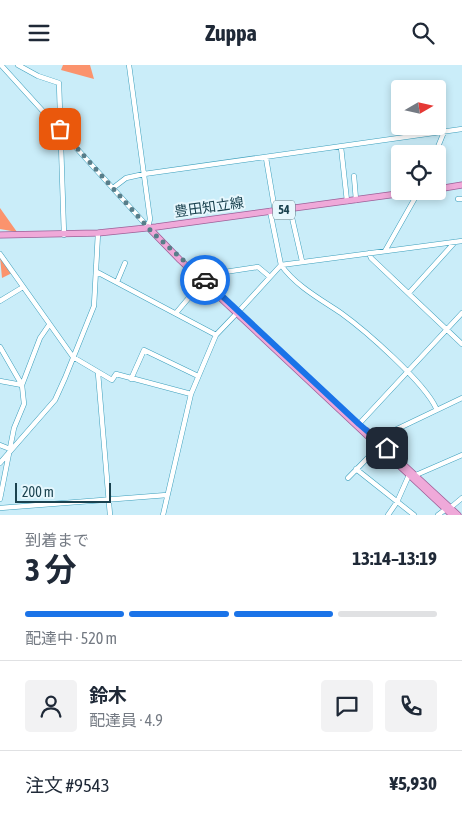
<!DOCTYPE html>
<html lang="ja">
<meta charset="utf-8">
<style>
:root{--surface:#fff;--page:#f2f2f3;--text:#1f2937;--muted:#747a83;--line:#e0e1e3;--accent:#1a73e8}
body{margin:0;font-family:"Asap Condensed","Noto Sans JP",sans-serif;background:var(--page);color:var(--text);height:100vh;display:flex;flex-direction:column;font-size:19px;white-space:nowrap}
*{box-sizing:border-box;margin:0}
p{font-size:16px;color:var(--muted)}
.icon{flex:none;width:28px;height:28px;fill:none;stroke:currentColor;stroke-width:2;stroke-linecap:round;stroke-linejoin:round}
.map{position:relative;height:450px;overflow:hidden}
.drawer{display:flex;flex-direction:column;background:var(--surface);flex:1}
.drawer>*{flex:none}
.needle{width:32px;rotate:81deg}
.controls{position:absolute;left:391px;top:15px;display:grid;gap:10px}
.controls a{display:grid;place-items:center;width:55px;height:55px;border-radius:5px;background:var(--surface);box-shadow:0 2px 8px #0003;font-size:25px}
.scale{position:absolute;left:15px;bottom:12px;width:96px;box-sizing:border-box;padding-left:5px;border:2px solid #1a424f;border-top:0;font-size:14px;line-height:18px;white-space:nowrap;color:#1a424f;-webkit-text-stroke:4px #e6f7fd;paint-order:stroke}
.pin{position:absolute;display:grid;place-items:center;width:42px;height:42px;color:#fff;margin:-21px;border-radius:10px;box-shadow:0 2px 8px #0006}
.courier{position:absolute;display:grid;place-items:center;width:50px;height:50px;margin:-25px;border:4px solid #1a73e8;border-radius:50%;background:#fff;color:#222;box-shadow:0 1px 6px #0007}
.head em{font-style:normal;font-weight:700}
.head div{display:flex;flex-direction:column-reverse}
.head{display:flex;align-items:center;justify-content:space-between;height:85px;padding:0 25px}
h1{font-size:32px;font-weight:700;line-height:38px}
.bar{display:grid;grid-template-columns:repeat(4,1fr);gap:8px 5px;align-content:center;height:60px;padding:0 25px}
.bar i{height:6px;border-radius:4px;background:var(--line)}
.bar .selected{background:var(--accent)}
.bar p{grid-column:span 4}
.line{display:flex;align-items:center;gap:12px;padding:0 25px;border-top:1px solid var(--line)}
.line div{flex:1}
.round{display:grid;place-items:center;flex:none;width:52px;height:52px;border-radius:5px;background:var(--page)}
header{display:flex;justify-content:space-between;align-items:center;height:65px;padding:0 25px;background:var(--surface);font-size:22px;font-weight:700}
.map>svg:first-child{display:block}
.green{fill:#fb936d}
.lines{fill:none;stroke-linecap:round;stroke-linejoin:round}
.minor-casing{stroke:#3c9fbc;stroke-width:5.5}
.major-casing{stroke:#9d6098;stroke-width:7}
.minor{stroke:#fff;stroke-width:4.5}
.major{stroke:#efa9d9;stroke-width:5.5}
.done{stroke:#587e8a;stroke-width:5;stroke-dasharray:0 9}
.route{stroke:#1a73e8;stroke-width:6}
.labels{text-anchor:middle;stroke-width:4;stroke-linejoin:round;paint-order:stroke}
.shield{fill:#e6f7fd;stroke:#577883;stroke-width:1}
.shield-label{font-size:12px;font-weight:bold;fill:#1a424f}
.street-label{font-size:14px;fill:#1a424f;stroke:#e6f7fd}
</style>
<header><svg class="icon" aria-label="menu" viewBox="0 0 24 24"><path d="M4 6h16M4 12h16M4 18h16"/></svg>Zuppa<svg class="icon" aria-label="search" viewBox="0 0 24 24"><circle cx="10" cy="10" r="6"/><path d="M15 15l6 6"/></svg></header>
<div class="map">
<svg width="462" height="450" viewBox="0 0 462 450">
<rect width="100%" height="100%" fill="#caedf9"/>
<path class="green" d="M63,0H90L94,14L61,5Z
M0,143L17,167L0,164Z
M0,192L12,208L2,213Z"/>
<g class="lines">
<defs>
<path id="minor" d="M1,0L148,162
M18,0L38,11L59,18L64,170
M129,0L150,154L148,162
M341,82L347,136
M435,89L444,67
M266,93L275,146
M354,111L356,135
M113,123L126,113L144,109L462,64
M458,134H462
M290,144L302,196
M385,186L419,126
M369,188L371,193L462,279
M0,189L73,292L112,315L116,309L191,329
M97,207L216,270
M202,213L205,210L258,202L270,212
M117,217L125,198
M409,228L455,177
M0,236L23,222
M239,246L281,200L270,146
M176,248L203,216
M0,282L22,320
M98,308L110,450
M131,314L144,285L198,311
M0,316L22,320
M436,343C424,317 366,266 341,248C320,234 296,221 281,200L462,176
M359,359L462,248
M0,380L10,384
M0,398L55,335L65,313L94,241L98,168
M356,404L414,450
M416,410L462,390
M348,413L395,365L462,333
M0,434L14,363L24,339L22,320L40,273L49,260
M0,443L167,430
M450,443L462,433
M163,450L191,329L216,270L237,248
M388,450L397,437L409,410
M438,450L446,444"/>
<path id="major" d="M438,124L462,120
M148,162L180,195L452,450
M0,170L98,168L156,162L419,126
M367,366L458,450"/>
</defs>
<use href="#minor" class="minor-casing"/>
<use href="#major" class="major-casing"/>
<use href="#minor" class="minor"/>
<use href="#major" class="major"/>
</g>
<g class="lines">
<path class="done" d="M60,64L152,167L205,215"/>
<path class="route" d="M205,215L359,359L387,383"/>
</g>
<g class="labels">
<rect class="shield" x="273" y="135.5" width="22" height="19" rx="4"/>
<g class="shield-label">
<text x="284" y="149">54</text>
</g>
<g class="street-label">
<text transform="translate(209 142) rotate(-8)" y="5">豊田知立線</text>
</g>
</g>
</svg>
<div class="controls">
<a><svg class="needle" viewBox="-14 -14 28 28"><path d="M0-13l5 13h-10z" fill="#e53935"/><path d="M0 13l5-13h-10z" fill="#747a83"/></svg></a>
<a><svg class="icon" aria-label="locate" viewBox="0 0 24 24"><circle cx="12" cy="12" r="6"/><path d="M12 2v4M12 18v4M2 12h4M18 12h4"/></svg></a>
</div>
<div class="scale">200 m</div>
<div class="pin" style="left:60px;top:64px;background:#ea580c"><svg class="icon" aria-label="bag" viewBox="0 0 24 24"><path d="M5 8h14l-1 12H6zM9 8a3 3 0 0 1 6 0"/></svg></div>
<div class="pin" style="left:387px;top:383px;background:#1f2937"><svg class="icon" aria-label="home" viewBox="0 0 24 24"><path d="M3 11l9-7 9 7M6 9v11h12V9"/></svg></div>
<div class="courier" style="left:205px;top:215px"><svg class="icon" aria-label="car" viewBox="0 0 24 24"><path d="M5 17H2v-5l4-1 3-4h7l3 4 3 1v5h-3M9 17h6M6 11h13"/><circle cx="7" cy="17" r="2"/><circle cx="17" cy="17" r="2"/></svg></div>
</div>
<section class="drawer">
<div class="head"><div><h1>3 分</h1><p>到着まで</p></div><em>13:14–13:19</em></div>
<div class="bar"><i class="selected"></i><i class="selected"></i><i class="selected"></i><i></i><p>配達中 · 520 m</p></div>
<div class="line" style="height:90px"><a class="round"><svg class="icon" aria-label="person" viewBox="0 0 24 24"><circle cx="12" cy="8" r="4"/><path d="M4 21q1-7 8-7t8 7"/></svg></a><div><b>鈴木</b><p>配達員 · 4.9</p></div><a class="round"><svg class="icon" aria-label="chat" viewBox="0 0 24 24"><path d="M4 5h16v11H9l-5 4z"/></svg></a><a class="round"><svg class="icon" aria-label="phone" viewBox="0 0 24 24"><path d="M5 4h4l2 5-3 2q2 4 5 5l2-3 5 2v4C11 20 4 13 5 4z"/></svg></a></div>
<div class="line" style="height:65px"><div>注文 #9543</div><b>¥5,930</b></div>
</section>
